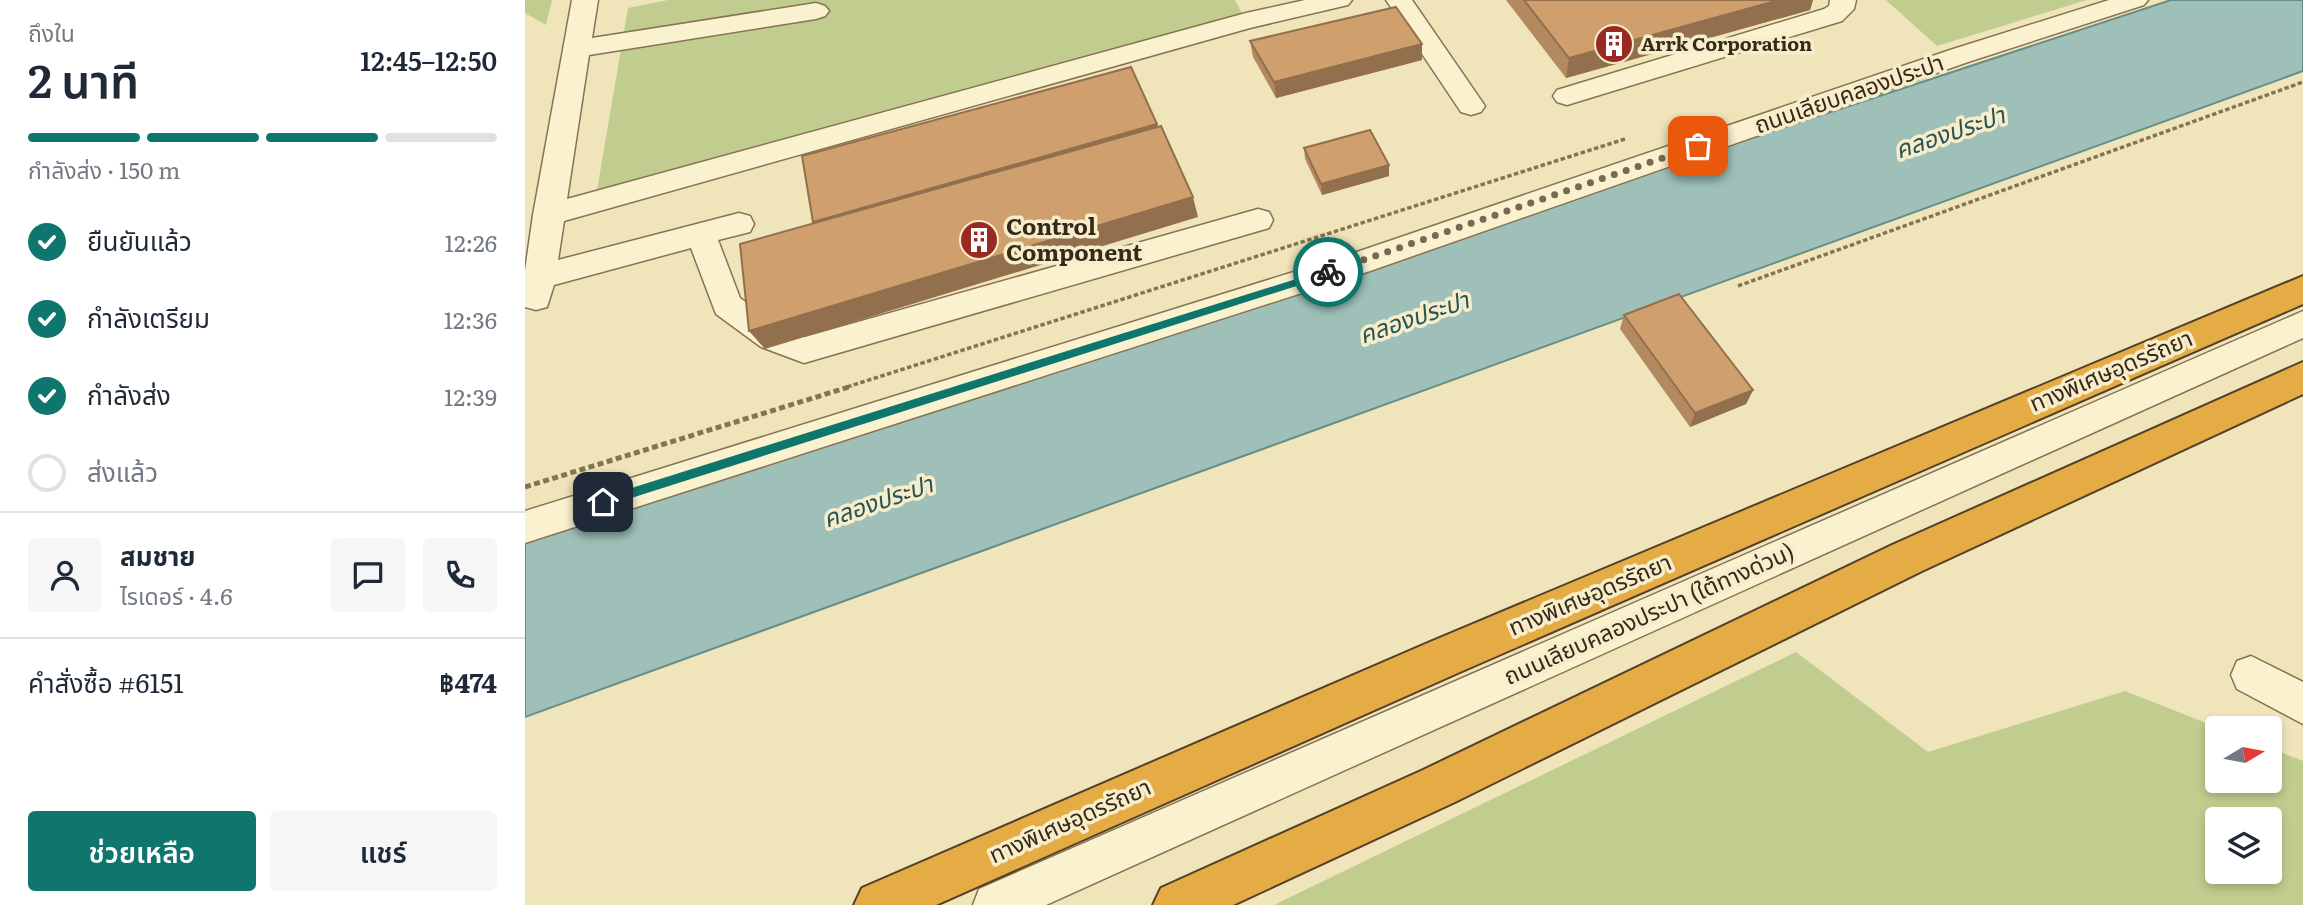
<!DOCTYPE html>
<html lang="th">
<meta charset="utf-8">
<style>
:root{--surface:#fff;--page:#f6f6f7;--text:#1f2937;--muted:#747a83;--line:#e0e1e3;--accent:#0f766e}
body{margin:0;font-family:Literata,"Noto Sans Thai",serif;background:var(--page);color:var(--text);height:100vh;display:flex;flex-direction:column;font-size:26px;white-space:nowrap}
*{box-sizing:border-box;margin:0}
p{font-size:23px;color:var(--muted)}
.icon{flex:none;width:38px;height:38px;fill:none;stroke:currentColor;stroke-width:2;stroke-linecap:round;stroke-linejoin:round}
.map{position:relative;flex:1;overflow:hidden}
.side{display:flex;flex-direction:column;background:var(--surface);width:525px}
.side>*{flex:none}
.needle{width:46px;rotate:80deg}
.tools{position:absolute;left:1680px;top:716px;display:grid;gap:14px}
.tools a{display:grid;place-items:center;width:77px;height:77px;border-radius:7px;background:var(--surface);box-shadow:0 4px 10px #0003;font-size:35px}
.pin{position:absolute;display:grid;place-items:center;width:60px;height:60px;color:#fff;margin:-30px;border-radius:14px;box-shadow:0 4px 10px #0006}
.courier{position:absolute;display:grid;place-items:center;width:70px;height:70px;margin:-35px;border:5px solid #0f766e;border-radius:50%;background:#fff;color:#222;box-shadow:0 2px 9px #0007}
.overview em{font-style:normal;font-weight:600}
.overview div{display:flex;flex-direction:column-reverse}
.overview{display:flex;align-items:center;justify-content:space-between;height:119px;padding:0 28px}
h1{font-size:46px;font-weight:600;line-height:52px}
.bar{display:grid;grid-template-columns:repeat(4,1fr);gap:10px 7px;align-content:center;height:84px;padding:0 28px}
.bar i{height:9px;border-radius:5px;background:var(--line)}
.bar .selected{background:var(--accent)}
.bar p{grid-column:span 4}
.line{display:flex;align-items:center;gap:18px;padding:0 28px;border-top:2px solid var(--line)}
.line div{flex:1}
.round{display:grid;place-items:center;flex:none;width:74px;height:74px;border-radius:7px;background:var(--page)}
ol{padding:0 28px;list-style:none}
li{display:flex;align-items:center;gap:21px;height:77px}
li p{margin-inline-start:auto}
li .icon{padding:7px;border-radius:50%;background:var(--accent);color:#fff;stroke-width:4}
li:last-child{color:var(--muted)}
li i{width:38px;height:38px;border:4px solid var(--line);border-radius:50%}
.action{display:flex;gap:14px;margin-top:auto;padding:14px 28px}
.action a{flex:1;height:80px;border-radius:7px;background:var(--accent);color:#fff;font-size:28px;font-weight:600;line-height:80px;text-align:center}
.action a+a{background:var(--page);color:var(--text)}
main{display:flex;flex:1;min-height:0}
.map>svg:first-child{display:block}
.green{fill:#c1cd8f;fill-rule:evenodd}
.water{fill:#9fc0b9;stroke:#678d87;stroke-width:2}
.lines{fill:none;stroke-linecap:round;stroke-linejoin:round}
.minor-casing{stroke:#877354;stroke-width:3}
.highway-casing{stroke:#544029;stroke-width:4}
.path-far1{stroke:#877354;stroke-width:3.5;stroke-dasharray:4.5 2.5;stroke-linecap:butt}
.path{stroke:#877354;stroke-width:5;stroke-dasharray:6 3.5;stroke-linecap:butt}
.minor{fill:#faf1ce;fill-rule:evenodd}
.highway{fill:#e5ac45;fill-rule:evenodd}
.wall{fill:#b3895f}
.shaded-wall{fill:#926f4d}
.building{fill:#d09f6e;stroke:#926f4d;stroke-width:2}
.route{fill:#0f766e}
.done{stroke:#766a52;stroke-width:7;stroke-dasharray:0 12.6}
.labels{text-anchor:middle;stroke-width:7;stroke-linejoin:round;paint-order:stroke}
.far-poi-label{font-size:19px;font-weight:bold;fill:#35291a;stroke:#f7edca;text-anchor:start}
.street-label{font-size:23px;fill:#35291a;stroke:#f7edca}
.poi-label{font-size:23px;font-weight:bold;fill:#35291a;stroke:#f7edca;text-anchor:start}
.water-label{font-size:24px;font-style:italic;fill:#285556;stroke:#f7edca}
</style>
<main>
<section class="side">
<div class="overview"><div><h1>2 นาที</h1><p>ถึงใน</p></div><em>12:45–12:50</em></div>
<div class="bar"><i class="selected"></i><i class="selected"></i><i class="selected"></i><i></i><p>กำลังส่ง · 150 m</p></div>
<ol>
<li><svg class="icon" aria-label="check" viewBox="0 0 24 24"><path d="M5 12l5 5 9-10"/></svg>ยืนยันแล้ว<p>12:26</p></li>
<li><svg class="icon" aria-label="check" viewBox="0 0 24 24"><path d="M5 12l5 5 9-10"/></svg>กำลังเตรียม<p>12:36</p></li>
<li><svg class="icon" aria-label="check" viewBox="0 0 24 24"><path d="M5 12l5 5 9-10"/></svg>กำลังส่ง<p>12:39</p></li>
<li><i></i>ส่งแล้ว</li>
</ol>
<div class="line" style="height:126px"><a class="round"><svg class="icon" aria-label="person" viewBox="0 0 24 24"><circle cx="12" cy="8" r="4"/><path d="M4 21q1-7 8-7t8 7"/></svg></a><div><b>สมชาย</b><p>ไรเดอร์ · 4.6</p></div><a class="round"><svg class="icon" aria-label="chat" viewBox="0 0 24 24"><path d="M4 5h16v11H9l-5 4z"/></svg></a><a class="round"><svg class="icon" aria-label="phone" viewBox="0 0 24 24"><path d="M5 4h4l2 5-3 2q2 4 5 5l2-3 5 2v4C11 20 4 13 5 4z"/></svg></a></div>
<div class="line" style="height:91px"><div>คำสั่งซื้อ #6151</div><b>฿474</b></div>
<div class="action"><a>ช่วยเหลือ</a><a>แชร์</a></div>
</section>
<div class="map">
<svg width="1778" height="905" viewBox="0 0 1778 905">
<rect width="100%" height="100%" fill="#efe4ba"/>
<path class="green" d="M0,0H27L21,25L0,13Z
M143,0H710L721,21L70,202L103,8Z
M1361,0H1562L1412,46Z
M1271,652L1403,752L1600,691L1694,728L1692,780H1745V748L1778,761V905H749ZM1692,819H1745V872H1692Z"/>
<path class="water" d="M1646,0H1778V71L0,717V542Z"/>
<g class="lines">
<defs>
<path id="minor" d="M47,0H73L67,38L291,3L300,6L304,11L300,16L291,19L64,55L42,199L721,13L780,0H827L823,5L725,28L39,221L33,260L214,213L225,216L229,224L225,232L193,240L215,298L258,329L280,337L733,209L744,212L748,220L744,228L279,363L236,347L191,314L166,248L29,285L22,307L11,310L0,307V271L8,215Z
M861,0H887L960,106L956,112L946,115L936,112Z
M1305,0H1331L1329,9L1317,21L1042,105L1032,102L1028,96L1032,90L1299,9L1304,6Z
M1584,0H1623L1619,5L1443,62L845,271L0,543V511L823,255L1425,50Z
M1778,311V338L521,905H448L454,889Z
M1726,656L1778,682V724L1712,689L1706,675L1712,661Z"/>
<path id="highway" d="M1778,276V304L935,672L411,905H329L337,888L905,642Z
M1778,362V394L1397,571L930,802L708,905H628L636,888L898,770L1367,545Z"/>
</defs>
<use href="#minor" class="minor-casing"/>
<use href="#highway" class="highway-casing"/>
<path class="path-far1" d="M1213,286L1778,82
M322,387L1100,139"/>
<path class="path" d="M0,487L327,386"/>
<use href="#minor" class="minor"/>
<use href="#highway" class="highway"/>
</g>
<path class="wall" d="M981,0H1288L1285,10L1041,78Z
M725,41L897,44V60L751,98L728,57Z
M779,148L864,165V176L797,195L780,159Z
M1099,315L1228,390L1221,404L1165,427L1095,329Z"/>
<path class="shaded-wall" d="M1254,0H1288L1285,10L1041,78L1044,58Z
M897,44V60L751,98L749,82Z
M632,124L638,144L301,241L288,222Z
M864,165V176L797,195L796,184Z
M668,197L673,217L240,349L224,331Z
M1228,390L1221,404L1165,427L1170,413Z"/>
<path class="building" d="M999,0H1254L1044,58Z
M871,7L897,44L749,82L725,41Z
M606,67L632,124L288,222L277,156Z
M636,126L668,197L224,331L215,244Z
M845,130L864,165L796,184L779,148Z
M1154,294L1228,390L1170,413L1099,315Z"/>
<path class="route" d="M803,269L808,272L806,275L78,507L72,502L78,497Z"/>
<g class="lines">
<path class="done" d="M803,272L1173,146"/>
</g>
<defs>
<symbol id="building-disc" viewBox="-11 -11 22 22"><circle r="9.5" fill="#982a22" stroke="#f7edca"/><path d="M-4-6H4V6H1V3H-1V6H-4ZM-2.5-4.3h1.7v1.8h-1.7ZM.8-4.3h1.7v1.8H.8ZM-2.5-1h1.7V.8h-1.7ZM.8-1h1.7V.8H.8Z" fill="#fff"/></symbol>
</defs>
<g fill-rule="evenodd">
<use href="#building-disc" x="1067" y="22" width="44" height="44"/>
<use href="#building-disc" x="432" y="218" width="44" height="44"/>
</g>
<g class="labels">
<g class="far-poi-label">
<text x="1116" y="51">Arrk Corporation</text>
</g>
<g class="street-label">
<text transform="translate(1324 94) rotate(-19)" y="8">ถนนเลียบคลองประปา</text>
<text transform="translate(1586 371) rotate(-23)" y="8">ทางพิเศษอุดรรัถยา</text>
<text transform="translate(1065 595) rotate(-23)" y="8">ทางพิเศษอุดรรัถยา</text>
<text transform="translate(1124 614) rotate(-24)" y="8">ถนนเลียบคลองประปา (ใต้ทางด่วน)</text>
<text transform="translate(545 821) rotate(-24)" y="8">ทางพิเศษอุดรรัถยา</text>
</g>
<g class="poi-label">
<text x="481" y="235">Control<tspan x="481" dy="26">Component</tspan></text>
</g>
<g class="water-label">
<text transform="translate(1425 133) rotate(-19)" y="8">คลองประปา</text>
<text transform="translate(889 318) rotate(-19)" y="8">คลองประปา</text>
<text transform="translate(353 502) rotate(-19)" y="8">คลองประปา</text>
</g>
</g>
</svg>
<div class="tools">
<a><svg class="needle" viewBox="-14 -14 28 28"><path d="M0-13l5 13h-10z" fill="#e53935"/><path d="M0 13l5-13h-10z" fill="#747a83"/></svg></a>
<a><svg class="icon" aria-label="layers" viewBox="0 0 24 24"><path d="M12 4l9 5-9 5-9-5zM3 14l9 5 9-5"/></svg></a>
</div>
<div class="pin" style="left:1173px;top:146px;background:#ea580c"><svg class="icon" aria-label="bag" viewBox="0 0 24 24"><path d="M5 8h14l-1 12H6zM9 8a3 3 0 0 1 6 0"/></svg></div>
<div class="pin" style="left:78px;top:502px;background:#1f2937"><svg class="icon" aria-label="home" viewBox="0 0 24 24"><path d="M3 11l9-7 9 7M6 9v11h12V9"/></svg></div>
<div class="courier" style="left:803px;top:272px"><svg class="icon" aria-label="bike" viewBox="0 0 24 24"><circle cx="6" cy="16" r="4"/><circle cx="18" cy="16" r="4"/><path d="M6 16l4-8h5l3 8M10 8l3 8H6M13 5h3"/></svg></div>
</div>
</main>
